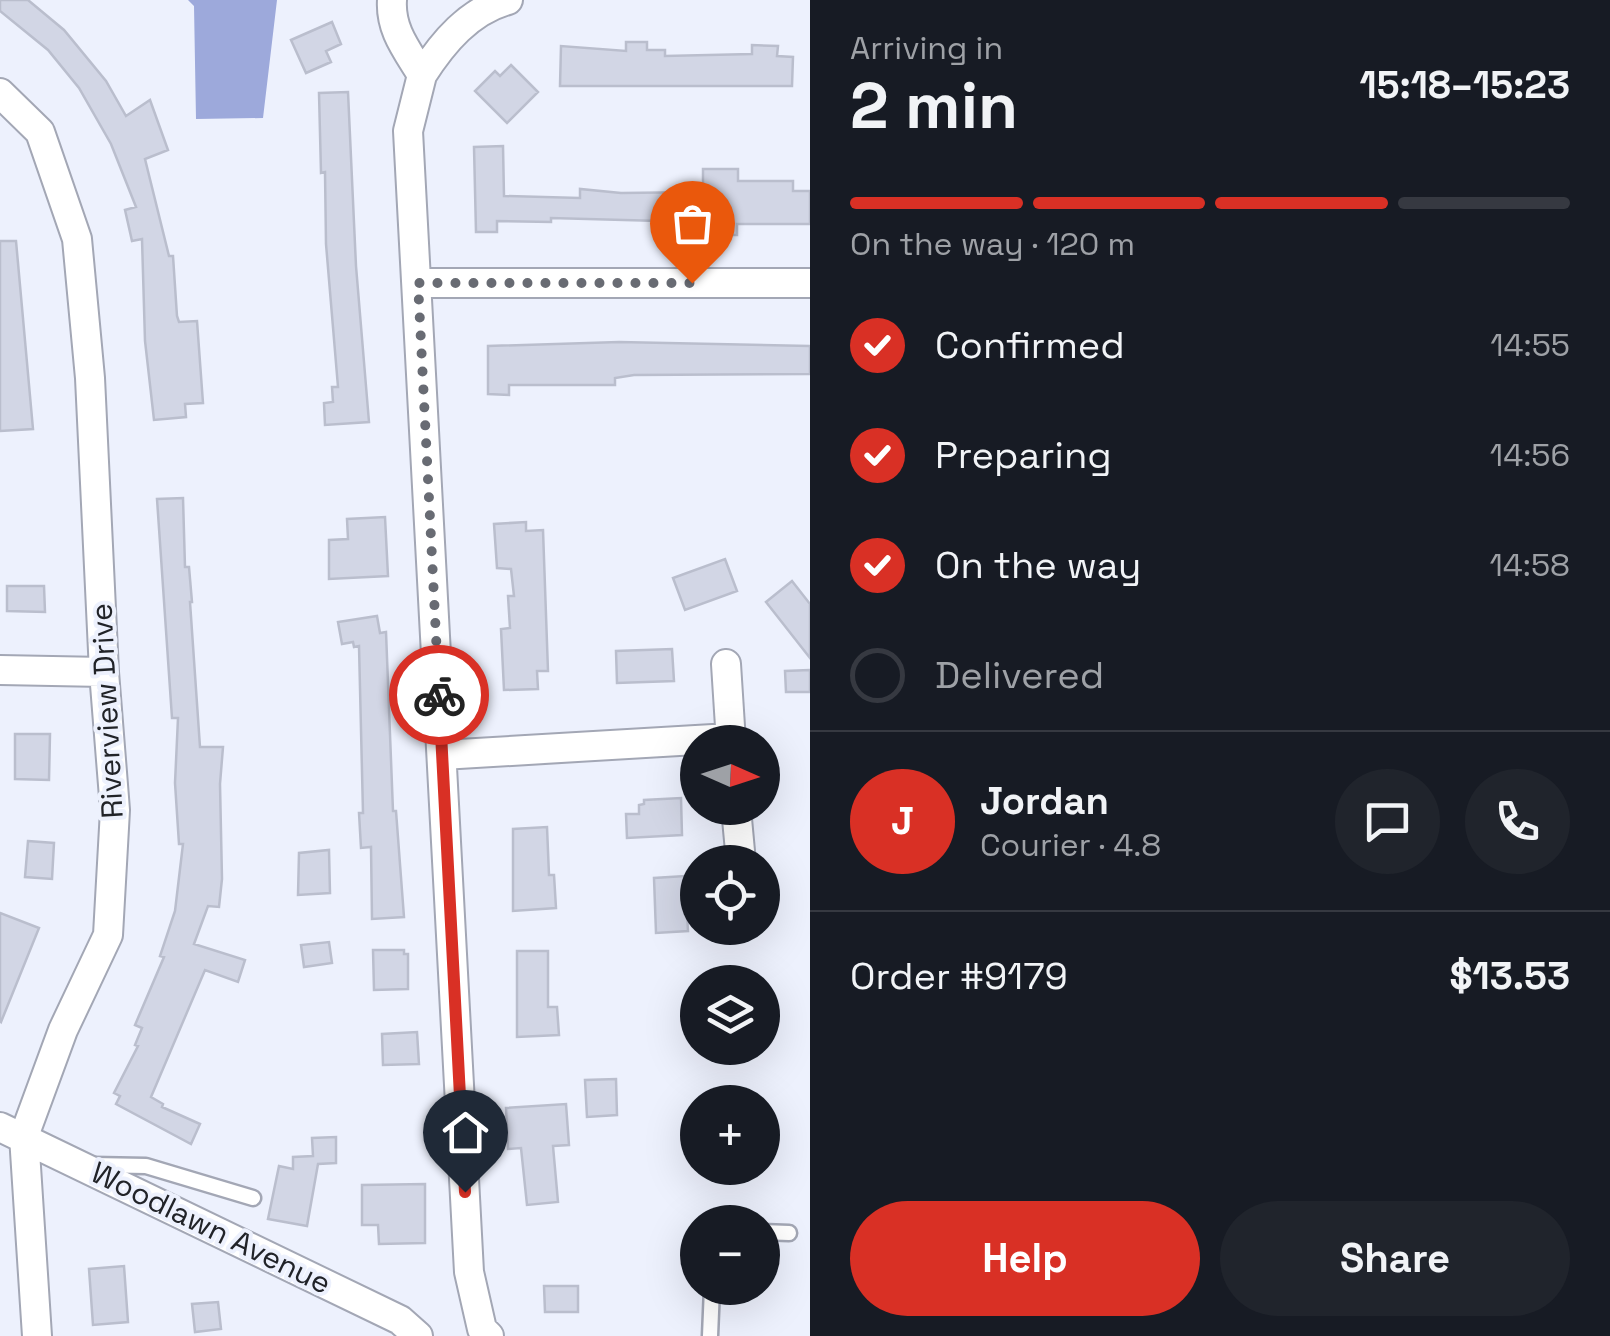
<!DOCTYPE html>
<meta charset="utf-8">
<style>
:root{--surface:#171b24;--page:#20242c;--text:#f1f3f6;--muted:#9ea1a6;--line:#363941;--accent:#d93025}
body{margin:0;font-family:"Space Grotesk",sans-serif;background:var(--page);color:var(--text);height:100vh;display:flex;flex-direction:column;font-size:38px;white-space:nowrap}
*{box-sizing:border-box;margin:0}
p{font-size:32px;color:var(--muted)}
.icon{flex:none;width:55px;height:55px;fill:none;stroke:currentColor;stroke-width:2;stroke-linecap:round;stroke-linejoin:round}
.map{position:relative;flex:1;overflow:hidden}
.side{display:flex;flex-direction:column;background:var(--surface);width:800px}
.side>*{flex:none}
.needle{width:65px;rotate:93deg}
.buttons{position:absolute;left:680px;top:725px;display:grid;gap:20px}
.buttons a{display:grid;place-items:center;width:100px;height:100px;border-radius:50%;background:var(--surface);box-shadow:0 10px 40px #0002;font-size:50px}
.pin{position:absolute;display:grid;place-items:center;width:85px;height:85px;color:#fff;margin:-102px -42px;border-radius:50% 50% 50% 0;rotate:-45deg;box-shadow:0 0 10px #0007}
.pin .icon{rotate:45deg}
.courier{position:absolute;display:grid;place-items:center;width:100px;height:100px;margin:-50px;border:8px solid #d93025;border-radius:50%;background:#fff;color:#222;box-shadow:0 2px 12px #0007}
.summary em{font-style:normal;font-weight:700}
.summary div{display:flex;flex-direction:column-reverse}
.summary{display:flex;align-items:center;justify-content:space-between;height:170px;padding:0 40px}
h1{font-size:65px;font-weight:700;line-height:75px}
.bar{display:grid;grid-template-columns:repeat(4,1fr);gap:15px 10px;align-content:center;height:120px;padding:0 40px}
.bar i{height:12px;border-radius:8px;background:var(--line)}
.bar .current{background:var(--accent)}
.bar p{grid-column:span 4}
.line{display:flex;align-items:center;gap:25px;padding:0 40px;border-top:2px solid var(--line)}
.line div{flex:1}
.round{display:grid;place-items:center;flex:none;width:105px;height:105px;border-radius:52px;background:var(--page)}
ol{padding:0 40px;list-style:none}
li{display:flex;align-items:center;gap:30px;height:110px}
li p{margin-inline-start:auto}
li .icon{padding:10px;border-radius:50%;background:var(--accent);color:#fff;stroke-width:4}
li:last-child{color:var(--muted)}
li i{width:55px;height:55px;border:5px solid var(--line);border-radius:50%}
.cta{display:flex;gap:20px;margin-top:auto;padding:20px 40px}
.cta a{flex:1;height:115px;border-radius:60px;background:var(--accent);color:#fff;font-size:40px;font-weight:700;line-height:115px;text-align:center}
.cta a+a{background:var(--page);color:var(--text)}
main{display:flex;flex:1;min-height:0}
.map>svg:first-child{display:block}
.forest{fill:#9da9db}
.building{fill:#d2d6e5;stroke:#babecd;stroke-width:2.5}
.lines{fill:none;stroke-linecap:round;stroke-linejoin:round}
.service-casing{stroke:#a3a7b5;stroke-width:19}
.minor-casing{stroke:#a3a7b5;stroke-width:32}
.service{stroke:#fff;stroke-width:14}
.minor{stroke:#fff;stroke-width:28}
.done{stroke:#686b73;stroke-width:10;stroke-dasharray:0 18}
.route{stroke:#d93025;stroke-width:12}
.labels{text-anchor:middle;stroke-width:8;stroke-linejoin:round;paint-order:stroke}
.street-label{font-size:30px;fill:#212328;stroke:#edf1fd}
</style>
<main>
<div class="map">
<svg width="810" height="1336" viewBox="0 0 810 1336">
<rect width="100%" height="100%" fill="#edf1fd"/>
<path class="forest" d="M188,0H277L263,118L196,119L194,6Z"/>
<path class="building" d="M0,0H28L64,30L106,81L126,116L150,100L168,150L145,159L169,256H173L177,316L179,322L197,321L203,403L185,404L186,417L154,420L145,341L142,239L132,241L125,210L136,207L111,144L79,88L48,50L0,11Z
M332,22L341,44L326,51L331,62L306,73L291,40Z
M626,42H647V50H665V56L752,54V45L778,46L777,56L793,57L792,86H560L561,46L626,51Z
M511,65L538,92L507,123L475,91L495,71L500,76Z
M348,92L356,266L369,422L325,425L324,403L333,402L332,387H338L326,244L325,172L321,173L319,93Z
M503,146L504,196L580,198V189L621,193L703,192V169H738V181H793V191H810V224H737V235H708V229H661L660,221L551,218V222L497,221V232H476L474,147Z
M0,241H16L33,429L0,431Z
M619,342L810,346V374L634,375L615,378V385H509V395L488,394V346Z
M183,498L185,567H189L192,602H190L200,747H223L220,784L222,879L219,907L208,906L194,944L245,960L238,982L205,970L151,1097L163,1104L162,1107L200,1124L191,1144L116,1104L120,1096L114,1093L138,1046L135,1045L142,1028L135,1025L164,957L160,956L175,911L183,844H179L175,783L178,718H172L157,499Z
M385,517L388,576L329,579V540L348,539L347,519Z
M526,522V531L543,530L548,671H537L538,689L504,690L501,629L510,628L508,596H514L511,569L497,568L494,524Z
M725,559L737,591L685,610L673,578Z
M792,581L810,604V658L766,602Z
M7,586H44L45,612L7,611Z
M377,616L380,633L386,632L393,811H396L404,917L372,919L371,847L361,848L359,813H363L359,646L354,647L353,642L342,644L338,622Z
M672,649L674,681L617,683L616,651Z
M810,670V692H786L785,671Z
M15,734H50L49,780L15,779Z
M681,798L682,835L627,838L626,814H639V805L644,804V800Z
M547,827L549,875H554L556,908L513,911V829Z
M28,841L54,843L52,879L25,877Z
M329,850L330,893L298,895L299,853Z
M685,876L688,931L656,933L654,878Z
M0,913L39,928L1,1022L0,1021Z
M329,942L332,963L304,967L301,945Z
M373,950H404V954H408V989L374,990Z
M517,951H548V1007H557L559,1035L517,1037Z
M417,1032L419,1064L383,1065L382,1034Z
M616,1079L617,1115L587,1117L585,1080Z
M566,1104L569,1145L553,1146L558,1202L527,1205L521,1148L508,1149L506,1108Z
M336,1137V1163L318,1164L307,1226L268,1219L279,1166L293,1169V1157L313,1156L312,1138Z
M425,1184V1243L379,1244L378,1225H362V1185Z
M124,1266L128,1322L93,1325L89,1269Z
M544,1286H578V1312H545Z
M218,1302L221,1329L195,1332L192,1304Z"/>
<g class="lines">
<defs>
<path id="service" d="M93,1165L146,1166L253,1198
M762,1232L789,1233
M710,1336L712,1288"/>
<path id="minor" d="M392,0C390,30 407,50 422,75L408,131L469,1272L482,1329L489,1336
M422,75C443,42 469,11 508,0
M0,93L40,132L77,239L90,378L104,672L115,810L108,935L63,1030L24,1136L37,1336
M418,283H810
M726,664L731,742
M0,670L104,672
M442,755L730,738
M736,808L741,862
M0,1127L400,1320L418,1336"/>
</defs>
<use href="#service" class="service-casing"/>
<use href="#minor" class="minor-casing"/>
<use href="#service" class="service"/>
<use href="#minor" class="minor"/>
</g>
<g class="lines">
<path class="done" d="M439,695L418,283H692"/>
<path class="route" d="M439,695L465,1192"/>
</g>
<g class="labels">
<g class="street-label">
<text transform="translate(107 711) rotate(-93)" y="10">Riverview Drive</text>
<text transform="translate(211 1228) rotate(26)" y="10">Woodlawn Avenue</text>
</g>
</g>
</svg>
<div class="buttons">
<a><svg class="needle" viewBox="-14 -14 28 28"><path d="M0-13l5 13h-10z" fill="#e53935"/><path d="M0 13l5-13h-10z" fill="#9ea1a6"/></svg></a>
<a><svg class="icon" aria-label="locate" viewBox="0 0 24 24"><circle cx="12" cy="12" r="6"/><path d="M12 2v4M12 18v4M2 12h4M18 12h4"/></svg></a>
<a><svg class="icon" aria-label="layers" viewBox="0 0 24 24"><path d="M12 4l9 5-9 5-9-5zM3 14l9 5 9-5"/></svg></a>
<a>+</a>
<a>−</a>
</div>
<div class="pin" style="left:692px;top:283px;background:#ea580c"><svg class="icon" aria-label="bag" viewBox="0 0 24 24"><path d="M5 8h14l-1 12H6zM9 8a3 3 0 0 1 6 0"/></svg></div>
<div class="pin" style="left:465px;top:1192px;background:#1f2937"><svg class="icon" aria-label="home" viewBox="0 0 24 24"><path d="M3 11l9-7 9 7M6 9v11h12V9"/></svg></div>
<div class="courier" style="left:439px;top:695px"><svg class="icon" aria-label="bike" viewBox="0 0 24 24"><circle cx="6" cy="16" r="4"/><circle cx="18" cy="16" r="4"/><path d="M6 16l4-8h5l3 8M10 8l3 8H6M13 5h3"/></svg></div>
</div>
<section class="side">
<div class="summary"><div><h1>2 min</h1><p>Arriving in</p></div><em>15:18–15:23</em></div>
<div class="bar"><i class="current"></i><i class="current"></i><i class="current"></i><i></i><p>On the way · 120 m</p></div>
<ol>
<li><svg class="icon" aria-label="check" viewBox="0 0 24 24"><path d="M5 12l5 5 9-10"/></svg>Confirmed<p>14:55</p></li>
<li><svg class="icon" aria-label="check" viewBox="0 0 24 24"><path d="M5 12l5 5 9-10"/></svg>Preparing<p>14:56</p></li>
<li><svg class="icon" aria-label="check" viewBox="0 0 24 24"><path d="M5 12l5 5 9-10"/></svg>On the way<p>14:58</p></li>
<li><i></i>Delivered</li>
</ol>
<div class="line" style="height:180px"><b class="round" style="background:var(--accent);color:#fff">J</b><div><b>Jordan</b><p>Courier · 4.8</p></div><a class="round"><svg class="icon" aria-label="chat" viewBox="0 0 24 24"><path d="M4 5h16v11H9l-5 4z"/></svg></a><a class="round"><svg class="icon" aria-label="phone" viewBox="0 0 24 24"><path d="M5 4h4l2 5-3 2q2 4 5 5l2-3 5 2v4C11 20 4 13 5 4z"/></svg></a></div>
<div class="line" style="height:130px"><div>Order #9179</div><b>$13.53</b></div>
<div class="cta"><a>Help</a><a>Share</a></div>
</section>
</main>
